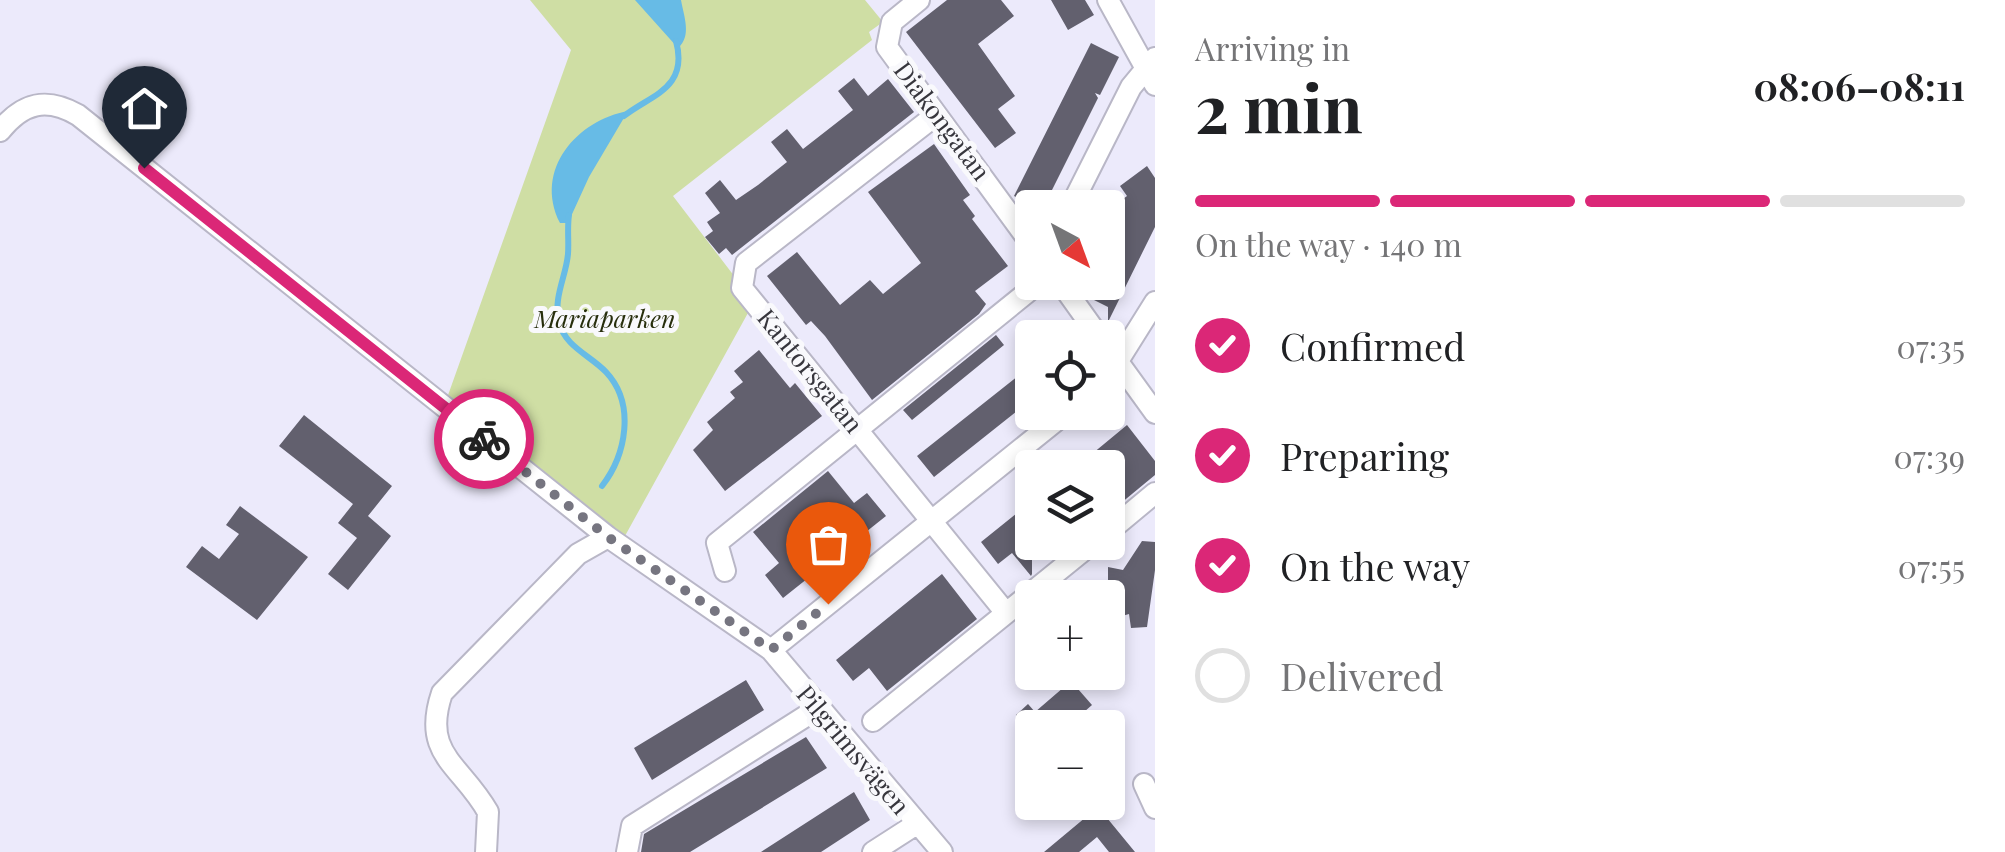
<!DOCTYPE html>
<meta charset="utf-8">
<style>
:root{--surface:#fff;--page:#f2f2f2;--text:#202124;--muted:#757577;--line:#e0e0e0;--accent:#db2777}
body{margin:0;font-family:"Playfair Display",serif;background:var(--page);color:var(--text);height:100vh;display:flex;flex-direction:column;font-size:38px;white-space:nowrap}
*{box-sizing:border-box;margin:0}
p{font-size:32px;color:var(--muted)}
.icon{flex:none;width:55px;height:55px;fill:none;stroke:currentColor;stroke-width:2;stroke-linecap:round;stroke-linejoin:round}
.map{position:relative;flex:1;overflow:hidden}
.details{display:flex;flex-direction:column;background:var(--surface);width:850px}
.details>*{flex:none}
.needle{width:65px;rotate:139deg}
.tools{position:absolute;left:1015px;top:190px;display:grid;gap:20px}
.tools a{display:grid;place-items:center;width:110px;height:110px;border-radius:10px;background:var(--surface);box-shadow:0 5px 15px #0003;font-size:50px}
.pin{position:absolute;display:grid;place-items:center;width:85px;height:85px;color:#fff;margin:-102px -42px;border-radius:50% 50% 50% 0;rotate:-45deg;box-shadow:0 0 10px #0007}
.pin .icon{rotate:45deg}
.courier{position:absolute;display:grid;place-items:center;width:100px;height:100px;margin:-50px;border:8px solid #db2777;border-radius:50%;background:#fff;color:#222;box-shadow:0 2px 12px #0007}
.overview em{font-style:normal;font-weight:700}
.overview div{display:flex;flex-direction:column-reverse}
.overview{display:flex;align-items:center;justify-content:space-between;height:170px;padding:0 40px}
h1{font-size:65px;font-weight:700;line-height:75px}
.bar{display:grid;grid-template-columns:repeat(4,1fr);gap:15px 10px;align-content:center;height:120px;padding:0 40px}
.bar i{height:12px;border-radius:8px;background:var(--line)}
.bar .current{background:var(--accent)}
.bar p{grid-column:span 4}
ol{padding:0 40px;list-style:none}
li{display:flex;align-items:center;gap:30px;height:110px}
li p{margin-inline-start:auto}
li .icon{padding:10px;border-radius:50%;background:var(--accent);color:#fff;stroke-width:4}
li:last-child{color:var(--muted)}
li i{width:55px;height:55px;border:5px solid var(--line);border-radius:50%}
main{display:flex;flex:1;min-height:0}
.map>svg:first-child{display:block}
.green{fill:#cfdea4}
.water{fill:#67bbe6}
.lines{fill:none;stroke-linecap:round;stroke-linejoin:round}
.stream{stroke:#67bbe6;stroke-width:6}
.building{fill:#62606e}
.minor-casing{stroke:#b9b7c7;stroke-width:24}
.minor{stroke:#fff;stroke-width:20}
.done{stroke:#767580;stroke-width:10;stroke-dasharray:0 18}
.route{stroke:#db2777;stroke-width:12}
.labels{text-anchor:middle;stroke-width:10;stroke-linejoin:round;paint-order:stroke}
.street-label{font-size:25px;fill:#37363d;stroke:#f9f9fc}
.park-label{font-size:25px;font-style:italic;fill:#272e0c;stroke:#f9f9fc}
</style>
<main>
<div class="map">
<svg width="1155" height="852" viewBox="0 0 1155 852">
<rect width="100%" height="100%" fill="#eceafb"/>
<path class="green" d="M530,0H865L883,22L869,32L872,40L673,196L754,302L620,545L447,398L571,50Z"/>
<path class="water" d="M635,0H681C684,17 692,36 678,48Z
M628,111L589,177L568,223H560C533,169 578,120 628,111Z"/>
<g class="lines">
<path class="stream" d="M624,116C650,95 689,89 676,41
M569,215C567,228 569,241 568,254C566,277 553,297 559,322C565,347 590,355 606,372C636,404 626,455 602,486"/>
</g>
<path class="building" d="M947,0H1001L1014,16L978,44L1015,96L998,109L1016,133L995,148L906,32Z
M1051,0H1085L1094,15L1068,30Z
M1091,43L1119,57L1100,95L1095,93L1098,98L1043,208H1038L1014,196Z
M854,78L868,96L888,79L914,112L732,255L726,248L719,254L705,237L713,231L707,222L720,213L705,193L720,180L736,200L758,185L787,162L771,142L787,129L803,149L853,110L838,91Z
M934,144L970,195L963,200L975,216L972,219L1008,266L975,291L986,304L979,314L872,400L825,336L811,321L806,325L767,276L797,252L840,305L870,280L883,294L921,263L868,192Z
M1147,166L1155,178V227L1108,322V307L1088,297L1095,282H1108V210L1127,196L1120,186Z
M996,335L1004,345L912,420L903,410Z
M759,350L790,388L795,383L822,416L725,491L693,450L713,430L707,422L735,398L730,392L743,382L734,371Z
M1032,365V399L934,477L917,456Z
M304,415L392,486L368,516L391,536L348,590L328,574L357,538L338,523L353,504L279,446Z
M1127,425L1155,461V475L1115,508L1108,499V468H1075Z
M828,471L854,503L867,493L886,516L783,598L765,575L779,563L753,532Z
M1032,501V574L1031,576L1012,553L998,564L981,542Z
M240,506L308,557L257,620L186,567L202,546L219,559L239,534L226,525Z
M1142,541L1155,542V570L1147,627L1131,628L1129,614L1108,620V567L1123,570Z
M942,574L977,619L887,691L869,668L853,681L836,660Z
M746,680L764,710L652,780L634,748Z
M1071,681L1092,705L1084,712L1098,728H1017L1022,723L1016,715L1028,704L1035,712Z
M806,737L827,768L690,852H641L644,834Z
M854,792L870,820L821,852H761Z
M1098,807L1135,852H1109L1097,837L1079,852H1044Z"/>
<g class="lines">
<defs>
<path id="minor" d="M919,0L892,22L887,47L1032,245
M1108,0L1155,85
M936,115L746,263L742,288L1006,613
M0,131C23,102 47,97 78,115L608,537L771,650L942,852
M1070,208L1131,87L1155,58
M1060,282L1100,338
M1108,348L1155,413
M1108,377L1155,302
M1108,532L1155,493
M725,571L717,543L1040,282
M771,650L1067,412
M873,721L1094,542
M1144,784L1155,808
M486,852L488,812C461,764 421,755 442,693L578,554L608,537
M627,852L632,826L817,709
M873,852L915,825"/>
</defs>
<use href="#minor" class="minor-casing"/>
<use href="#minor" class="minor"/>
</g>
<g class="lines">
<path class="done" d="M484,439L608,537L771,650L828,604"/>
<path class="route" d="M144,168L484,439"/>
</g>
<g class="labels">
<g class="street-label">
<text transform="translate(942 121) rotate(53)" y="9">Diakongatan</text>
<text transform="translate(810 371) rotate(51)" y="9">Kantorsgatan</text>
<text transform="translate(853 750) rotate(50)" y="9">Pilgrimsvägen</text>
</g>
<g class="park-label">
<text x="605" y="328">Mariaparken</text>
</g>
</g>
</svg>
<div class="tools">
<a><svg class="needle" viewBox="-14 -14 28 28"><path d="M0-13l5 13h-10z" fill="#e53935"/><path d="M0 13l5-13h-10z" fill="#757577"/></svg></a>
<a><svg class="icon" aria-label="locate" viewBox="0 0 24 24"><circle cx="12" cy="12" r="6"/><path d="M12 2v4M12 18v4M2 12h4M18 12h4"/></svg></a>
<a><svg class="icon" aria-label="layers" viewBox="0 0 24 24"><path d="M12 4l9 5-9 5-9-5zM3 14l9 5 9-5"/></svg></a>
<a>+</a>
<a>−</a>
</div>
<div class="pin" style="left:828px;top:604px;background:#ea580c"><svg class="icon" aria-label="bag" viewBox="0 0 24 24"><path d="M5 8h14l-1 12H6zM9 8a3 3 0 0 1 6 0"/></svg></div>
<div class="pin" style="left:144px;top:168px;background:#1f2937"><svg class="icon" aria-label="home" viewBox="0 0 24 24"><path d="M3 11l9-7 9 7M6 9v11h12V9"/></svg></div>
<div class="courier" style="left:484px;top:439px"><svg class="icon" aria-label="bike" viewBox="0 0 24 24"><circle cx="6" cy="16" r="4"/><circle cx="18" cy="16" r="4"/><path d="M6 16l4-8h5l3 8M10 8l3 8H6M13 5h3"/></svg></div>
</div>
<section class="details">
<div class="overview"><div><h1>2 min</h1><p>Arriving in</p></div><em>08:06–08:11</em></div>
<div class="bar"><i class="current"></i><i class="current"></i><i class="current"></i><i></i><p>On the way · 140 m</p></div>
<ol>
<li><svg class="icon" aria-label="check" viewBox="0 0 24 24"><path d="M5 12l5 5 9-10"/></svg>Confirmed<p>07:35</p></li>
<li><svg class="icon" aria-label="check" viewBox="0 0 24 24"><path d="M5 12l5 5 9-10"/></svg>Preparing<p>07:39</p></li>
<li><svg class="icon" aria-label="check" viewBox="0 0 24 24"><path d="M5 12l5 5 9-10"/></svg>On the way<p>07:55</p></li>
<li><i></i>Delivered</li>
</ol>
</section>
</main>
